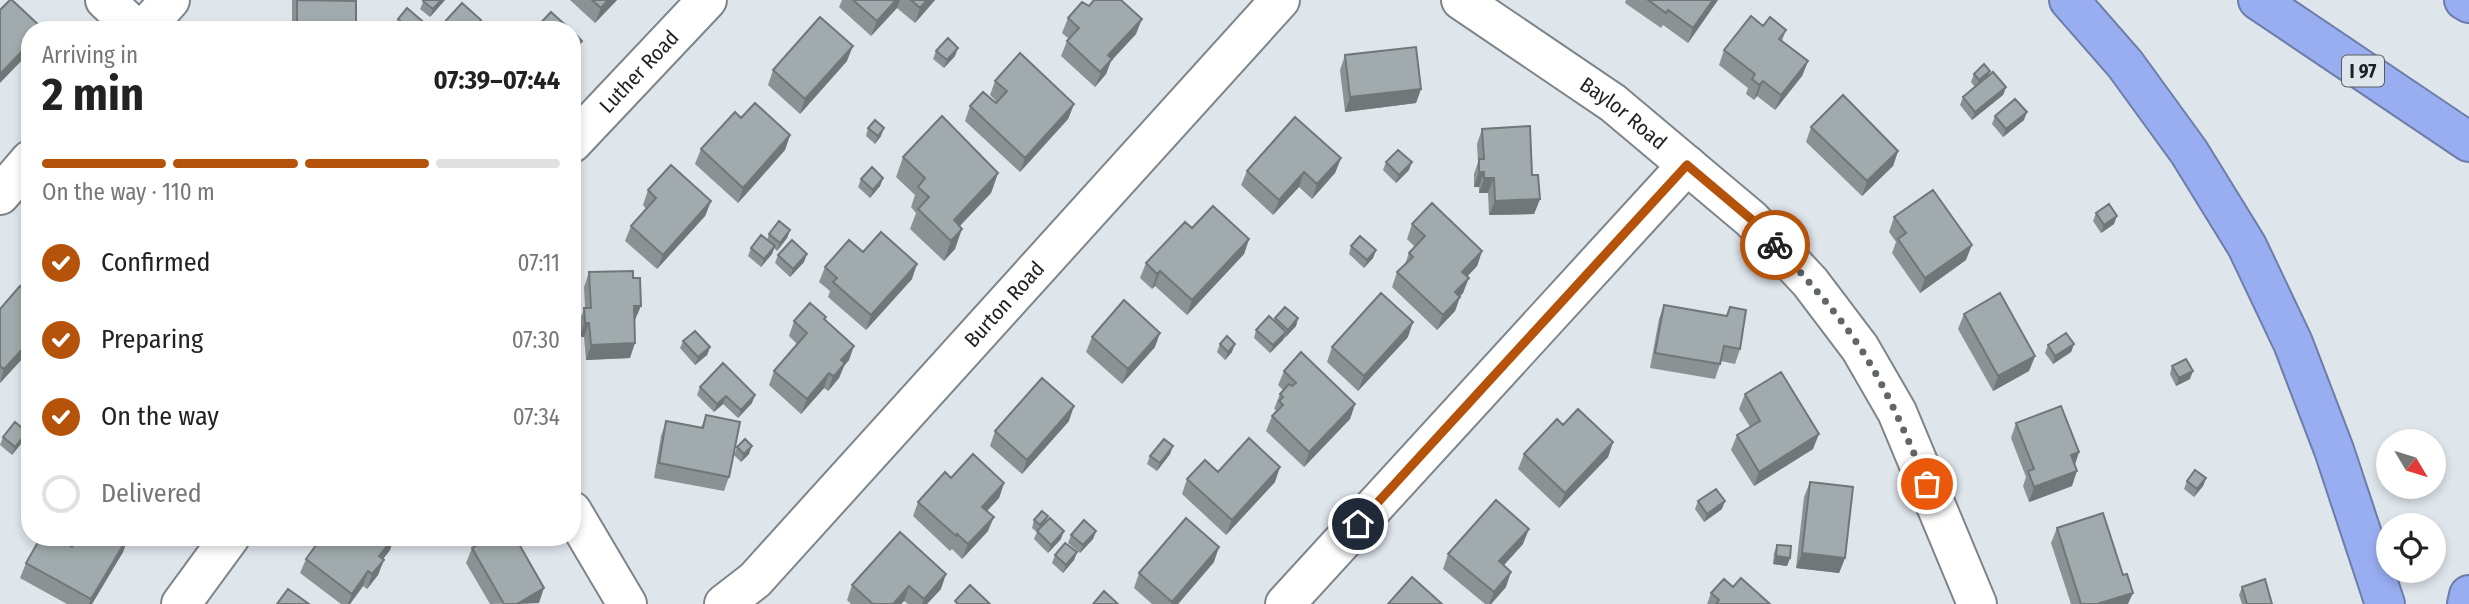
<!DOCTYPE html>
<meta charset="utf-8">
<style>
:root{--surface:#fff;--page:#f6f6f6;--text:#222;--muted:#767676;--line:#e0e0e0;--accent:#b45309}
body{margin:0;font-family:"Fira Sans Condensed",sans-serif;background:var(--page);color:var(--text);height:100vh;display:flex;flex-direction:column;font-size:26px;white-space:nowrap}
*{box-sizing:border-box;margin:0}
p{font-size:23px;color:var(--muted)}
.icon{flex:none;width:38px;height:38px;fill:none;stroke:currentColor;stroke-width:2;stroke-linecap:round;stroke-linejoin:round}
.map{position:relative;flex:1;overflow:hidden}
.sheet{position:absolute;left:21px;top:21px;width:560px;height:525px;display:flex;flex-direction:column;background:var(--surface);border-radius:28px;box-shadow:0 4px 10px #0003}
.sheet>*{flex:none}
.needle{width:46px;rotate:128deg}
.controls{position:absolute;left:2376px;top:429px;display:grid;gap:14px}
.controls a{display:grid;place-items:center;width:70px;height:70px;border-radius:50%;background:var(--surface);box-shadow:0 4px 10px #0003;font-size:35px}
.pin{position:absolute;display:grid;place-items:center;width:60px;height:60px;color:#fff;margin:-30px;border:4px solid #fff;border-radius:50%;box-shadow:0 2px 7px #0007}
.courier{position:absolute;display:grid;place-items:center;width:70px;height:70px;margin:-35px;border:5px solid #b45309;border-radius:50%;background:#fff;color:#222;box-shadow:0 2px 9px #0007}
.head em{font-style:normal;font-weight:700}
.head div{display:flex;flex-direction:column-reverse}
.head{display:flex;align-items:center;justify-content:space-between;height:119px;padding:0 21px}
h1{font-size:46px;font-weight:700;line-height:52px}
.bar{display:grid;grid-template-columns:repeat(4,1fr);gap:10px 7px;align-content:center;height:84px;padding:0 21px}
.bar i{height:9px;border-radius:5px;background:var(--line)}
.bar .on{background:var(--accent)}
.bar p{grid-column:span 4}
ol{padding:0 21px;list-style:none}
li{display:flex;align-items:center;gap:21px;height:77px}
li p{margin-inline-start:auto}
li .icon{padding:7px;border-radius:50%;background:var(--accent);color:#fff;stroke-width:4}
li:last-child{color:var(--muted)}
li i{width:38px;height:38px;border:4px solid var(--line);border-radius:50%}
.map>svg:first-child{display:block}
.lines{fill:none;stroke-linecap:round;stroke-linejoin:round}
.minor-casing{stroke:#7e858a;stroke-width:42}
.motorway-casing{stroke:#6d7da9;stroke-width:42}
.minor{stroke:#fff;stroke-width:38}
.motorway{stroke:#98aef1;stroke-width:38}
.wall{fill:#8a9294}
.shaded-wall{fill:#717778}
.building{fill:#a1aaac;stroke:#717778;stroke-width:2}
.done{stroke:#616669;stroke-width:7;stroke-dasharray:0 12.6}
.route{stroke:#b45309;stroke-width:9}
.labels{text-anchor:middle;stroke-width:5;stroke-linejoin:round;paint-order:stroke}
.shield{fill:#dee5eb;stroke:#585c5f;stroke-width:2}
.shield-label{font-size:19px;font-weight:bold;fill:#1e2123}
.street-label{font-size:21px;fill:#1e2123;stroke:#dee5eb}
</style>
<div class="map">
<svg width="2469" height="604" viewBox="0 0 2469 604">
<rect width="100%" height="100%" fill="#dee5eb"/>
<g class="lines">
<defs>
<g id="minor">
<path d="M105,0L137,30"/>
<path id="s1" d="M1461,0L1613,103L1751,219L1810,282L1860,348L1897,412L1977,604"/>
<path d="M143,30L170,0"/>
<path id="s2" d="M572,143L707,0"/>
<path d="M0,195L30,160"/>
<path d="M572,511L627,604"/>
<path d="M181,604L230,537"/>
<path id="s3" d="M724,604L755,580L1280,0"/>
<path d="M1285,604L1687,165"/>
</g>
<path id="motorway" d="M2069,0L2125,64L2189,152L2247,246L2293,343L2334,450L2385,604
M2258,0L2469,142
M2464,0L2469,3
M2467,604L2469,595"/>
</defs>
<use href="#minor" class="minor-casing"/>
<use href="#motorway" class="motorway-casing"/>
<use href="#minor" class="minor"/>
<use href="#motorway" class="motorway"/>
</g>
<path class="wall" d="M292,0H352L356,30H292Z
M424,0H445L430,17L420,9Z
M570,0H617L595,23Z
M842,0H935L915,23L897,8L871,36L839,7Z
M1626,0H1718L1688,43L1663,25L1661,28L1625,3Z
M1068,18L1136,34L1111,61L1106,74L1095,87L1061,56L1067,41L1069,39L1062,33Z
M398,19L426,30H398L395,27Z
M1763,26L1786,30L1782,41L1808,61L1802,76L1775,110L1757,96L1754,100L1746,94L1748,88L1719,65L1724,50Z
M936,51L955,56L944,68L933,59Z
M1345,55L1421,89L1416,103L1345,112L1340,70Z
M847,61L800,114L768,85L773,70Z
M1974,74L1988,76L2006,87L2003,95L1972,120L1960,105L1963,97L1975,87L1971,82Z
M995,81L1074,104L1068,119L1020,172L965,121L970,106L997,102L990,95Z
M1995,116L2024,120L2003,137L1992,124Z
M741,118L790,135L785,150L738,203L695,164L701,149Z
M1811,127L1898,151L1893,166L1862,196L1806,142Z
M868,128L881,136L875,144L866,136Z
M1482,129L1532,175L1540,199L1534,214L1489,215L1488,193H1479V187H1474V174L1478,162L1477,144Z
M903,157L998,173L991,193L960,226L955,249L944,261L910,229L916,213L911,207L915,195L896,177Z
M1341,158L1335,173L1312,199L1299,187L1273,215L1241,185L1247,171Z
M1386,162L1409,170L1396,183L1383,170Z
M883,178L880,186L870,198L858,187L861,179Z
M648,190L711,201L705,216L657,269L625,241L631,226L646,209L643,205Z
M2096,213L2114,224L2101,233L2093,221Z
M1894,217L1966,260L1920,293L1892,253L1896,242L1889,232Z
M1412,224L1482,251L1477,266L1467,277L1463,293L1460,296L1455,311L1437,330L1392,287L1397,272L1405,264L1409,253L1415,247L1407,239Z
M1192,228L1249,239L1244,254L1187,315L1155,286L1152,289L1140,278L1146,263Z
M790,230L787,238L777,251L774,248L772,254L761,267L748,256L751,248L767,240L769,234Z
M1351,246L1376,250L1373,258L1364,268L1349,254Z
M863,252L912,279L866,330L828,297L830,291L819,282L825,267Z
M778,255L804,262L790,277L775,263Z
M589,272L635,320H634L630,358L586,360L584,337H579L578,323L585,308L584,287Z
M30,295V364L23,358L0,383V309Z
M1664,305L1740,349L1735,364L1721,361L1715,379L1650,368L1659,319Z
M1964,314L2035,356L2029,371L1993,391L1958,329Z
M1275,318H1298L1296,326L1270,353L1254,338L1256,330L1274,320Z
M825,320L849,360L844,366L839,378L830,389L828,391L824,388L801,414L769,385L774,371L797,344L789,336L794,321Z
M1092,337L1155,347L1122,384L1086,352Z
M1408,337L1358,391L1327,362L1332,347Z
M683,341L710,347L707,355L695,365L680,348Z
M1220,344L1232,352L1225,360L1217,352Z
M2074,344L2071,352L2053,364L2045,353L2048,345Z
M2172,366L2190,379L2176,386L2170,374Z
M1284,371L1355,404L1350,419L1304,467L1266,431L1272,416L1276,410L1274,409L1280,394L1283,390L1278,385Z
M700,387L752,403L738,418L723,404L714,412L697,395Z
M1745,394L1813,449L1754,486L1731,450L1737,435L1750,427L1739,409Z
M706,415L729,477L724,491L654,478L661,436L666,421L701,428Z
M1069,421L1022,474L990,446L995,431Z
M2016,423L2079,452L2075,464L2072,486L2029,502L2023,486L2026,477L2011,438Z
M1563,425L1613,442L1608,457L1559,508L1518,469L1524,454Z
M3,437L24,440L12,455L0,445Z
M737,447L749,454L741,462L734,455Z
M1170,454L1157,471L1147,464L1150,456Z
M1218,472L1275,482L1226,535L1182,494L1187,479Z
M951,478L1004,483L999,498L987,511L988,531L962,559L952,549L950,551L913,516L918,502Z
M2206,478L2203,486L2194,497L2184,489L2187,481Z
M1810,482L1845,558L1839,573L1796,568L1804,497Z
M1698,501L1722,509L1704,522L1695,509Z
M1048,516L1046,522L1061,539L1048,553L1034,539L1037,532L1032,528L1034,520Z
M2057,528L2128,604H2071L2051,543Z
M1096,531L1093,539L1080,553L1068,543L1071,535Z
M900,532L941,589L927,604H908L904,601L901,604H851L847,600L852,585Z
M128,537L123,552L92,604H67L20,578L26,563L72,547Z
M322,537H394L390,550L383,559L378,575L367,589L363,586L350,604H341L300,573L306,559Z
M1523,544L1504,565L1506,587L1491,604H1485L1443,569L1448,554Z
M1777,545L1790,558L1787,566L1773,564L1774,553Z
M472,548L539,603L490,604L466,563Z
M1077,552L1074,560L1063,573L1052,563L1055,555Z
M1214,562L1178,604H1152L1134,588L1139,573Z
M2242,587L2272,604H2242L2239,595Z
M1711,593L1770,604H1707Z"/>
<path class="shaded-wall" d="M441,0H445L430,17L433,9Z
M608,0H617L595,23L601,8Z
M896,0H900L897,8L871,36L877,21Z
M927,0H935L915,23L920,8Z
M1713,0H1718L1688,43L1693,28Z
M1142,19L1136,34L1111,61L1106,74L1095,87L1108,55Z
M481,20L478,28L476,30H472Z
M582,41L577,55L572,61V52Z
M30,43V52L0,83V74Z
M853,46L847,61L800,114L805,99Z
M958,48L955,56L944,68L947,60Z
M1808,61L1802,76L1775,110L1781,95Z
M1990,71L1987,79L1976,88L1979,80Z
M1763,81L1757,96L1754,100L1759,85Z
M2006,87L2003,95L1972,120L1975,112Z
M1421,89L1416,103L1345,112L1350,97Z
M1074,104L1068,119L1020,172L1025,158Z
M2027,112L2024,120L2003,137L2006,129Z
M884,128L881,136L875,144L878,136Z
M790,135L785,150L738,203L743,188Z
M1898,151L1893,166L1862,196L1867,181Z
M1341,158L1335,173L1312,199L1317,184Z
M1412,162L1409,170L1396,183L1399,175Z
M1304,172L1299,187L1273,215L1279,200Z
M1479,172H1484L1479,187H1474Z
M998,173L991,193L948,238L954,220Z
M883,178L880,186L870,198L873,190Z
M1484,178H1494L1488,193H1479Z
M1540,199L1534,214L1489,215L1495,201Z
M711,201L705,216L657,269L663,255Z
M2117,216L2114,224L2101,233L2104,225Z
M962,229L955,249L944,261L951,241Z
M790,230L787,238L777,251L780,243Z
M1249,239L1244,254L1187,315L1192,300Z
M1972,245L1966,260L1920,293L1925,278Z
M775,246L772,254L761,267L764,259Z
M1376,250L1373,258L1364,268L1367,260Z
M1482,251L1477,266L1457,287L1462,272Z
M807,254L804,262L790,277L793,269Z
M917,264L912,279L866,330L871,315Z
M1160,271L1155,286L1152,289L1157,274Z
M1469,278L1463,293L1450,307L1455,292Z
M1460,297L1455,311L1437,330L1443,315Z
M634,306H641L635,320L628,321Z
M1298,318L1296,326L1285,338L1288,330Z
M1413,322L1408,337L1358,391L1364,376Z
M585,323H589L584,337H579Z
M1286,332L1283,340L1270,353L1273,345Z
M1160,333L1155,347L1122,384L1128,369Z
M28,343L23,358L0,383L4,369Z
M635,343L630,358L586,360L591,345Z
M1235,344L1232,352L1225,360L1228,352Z
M2074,344L2071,352L2053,364L2055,356Z
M854,346L849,360L844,366L839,378L828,391L833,376L841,360Z
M710,347L707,355L695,365L698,357Z
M2035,356L2029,371L1993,391L1998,376Z
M2193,371L2190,379L2176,386L2179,378Z
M829,373L824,388L801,414L807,399Z
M755,395L752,403L738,418L741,410Z
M726,396L723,404L714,412L717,404Z
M1355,404L1350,419L1304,467L1309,452Z
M1074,406L1069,421L1022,474L1027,460Z
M27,432L24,440L12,455L15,447Z
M1819,434L1813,449L1754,486L1759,472Z
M1613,442L1608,457L1559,508L1565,493Z
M752,446L749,454L741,462L744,454Z
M1173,446L1170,454L1157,471L1160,463Z
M2079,452L2074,467L2071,455Z
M1280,467L1275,482L1226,535L1232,520Z
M2077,471L2072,486L2029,502L2034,487Z
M2206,478L2203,486L2194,497L2197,489Z
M1004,483L999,498L977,522L982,507Z
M1725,501L1722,509L1704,522L1707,514Z
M994,517L988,531L962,559L968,544Z
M1529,529L1523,544L1494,576L1499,561Z
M1064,531L1061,539L1048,553L1051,545Z
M1096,531L1093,539L1080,553L1083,545Z
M128,537L123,552L92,604H89L91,599Z
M394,537L390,550L374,571L379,556Z
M1219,547L1214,562L1178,604H1171Z
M1077,552L1074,560L1063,573L1066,565Z
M1802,553L1845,558L1839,573L1796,568Z
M1776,556L1790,558L1787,566L1773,564Z
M384,560L378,575L367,589L372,574Z
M368,571L363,586L350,604H348L352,594Z
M1511,572L1506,587L1491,604H1489L1494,592Z
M946,574L941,589L927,604H922L924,599Z
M909,586L904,601L901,604H893Z
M544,588L539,603L517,604Z
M2133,593L2128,604H2097Z"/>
<path class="building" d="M10,0H12L43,29L30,30V43L0,74V10Z
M297,0L356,1V30H297Z
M424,0H441L433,9L423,1Z
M592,0H608L601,8Z
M853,0H896L877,21Z
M911,0H927L920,8Z
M1094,0H1121L1142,19L1108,55L1112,59L1100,72L1067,41L1079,28L1068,18L1082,2L1089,6Z
M1648,0H1713L1693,28L1668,10L1666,13Z
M462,3L481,20L472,30H444L440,27Z
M407,8L428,26L425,30H411L398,19Z
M551,12L571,30H534Z
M1751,16L1763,26L1770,17L1786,30L1779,39L1808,61L1781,95L1763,81L1759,85L1752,79L1755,74L1724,50Z
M820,17L853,46L805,99L773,70Z
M572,31L582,41L572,52Z
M948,38L958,48L947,60L936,51Z
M1416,47L1421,89L1350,97L1345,55Z
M1020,53L1074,104L1025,158L970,106L983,92L996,103L1007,91L995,81Z
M1984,64L1990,71L1979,80L1974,74Z
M1993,72L2006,87L1975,112L1963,97Z
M1843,95L1898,151L1867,181L1811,127Z
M2015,99L2027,112L2006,129L1995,116Z
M755,103L790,135L743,188L701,149L735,112L741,118Z
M942,116L998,173L954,220L962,229L951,241L918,209L929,197L918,187L925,178L903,157Z
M1295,117L1341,158L1317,184L1304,172L1279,200L1247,171Z
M875,120L884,128L878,136L868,128Z
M1530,126L1532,175H1538L1540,199L1495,201L1494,178H1484V172H1479V159H1484L1482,129Z
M1398,150L1412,162L1399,175L1386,162Z
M671,165L711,201L663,255L631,226L656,198L648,190Z
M872,167L883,178L873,190L861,179Z
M1933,190L1972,245L1925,278L1898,239L1906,233L1894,217Z
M1432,203L1482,251L1462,272L1469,278L1455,292L1460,297L1443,315L1397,272L1413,257L1409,253L1425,236L1412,224Z
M2109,204L2117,216L2104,225L2096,213Z
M1213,206L1249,239L1192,300L1160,271L1157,274L1146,263L1185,222L1192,228Z
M779,221L790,230L780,243L769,234Z
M881,232L917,264L871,315L833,282L837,278L825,267L849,240L863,252Z
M761,235L775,246L764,259L751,248Z
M1360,236L1376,250L1367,260L1351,246Z
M792,240L807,254L793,269L778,255Z
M633,271V278H640L641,306H634L635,343L591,345L589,323H585L584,308H591L589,272Z
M20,286L30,295V344L28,343L4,369L0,366V309Z
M1381,293L1413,322L1364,376L1332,347Z
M2000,293L2035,356L1998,376L1964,314Z
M1124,300L1160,333L1128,369L1092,337Z
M810,303L826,317L824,319L854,346L841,360L845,363L836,374L833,376L829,373L807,399L774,371L807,333L794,321Z
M1664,305L1727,316L1730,307L1746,310L1740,349L1724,346L1720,364L1655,353Z
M1285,307L1298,318L1288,330L1275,318Z
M1269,316L1286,332L1273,345L1256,330Z
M695,331L710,347L698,357L683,341Z
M2066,333L2074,344L2055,356L2048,345Z
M1227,336L1235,344L1228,352L1220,344Z
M1301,352L1355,404L1309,452L1272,416L1283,405L1279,401L1283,397L1280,394L1289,384L1292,386L1296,383L1284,371Z
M2186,359L2193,371L2179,378L2172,366Z
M723,363L755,395L741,410L726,396L717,404L700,387Z
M1781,372L1819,434L1759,472L1737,435L1760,421L1745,394Z
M1042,378L1074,406L1027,460L995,431Z
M2061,406L2079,452L2071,455L2077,471L2034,487L2028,471L2034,469L2016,423Z
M1578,409L1613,442L1565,493L1524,454L1557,419L1563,425Z
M706,415L740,422L729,477L659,463L666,421L703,428Z
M15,422L27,432L15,447L3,437Z
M1249,438L1280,467L1232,520L1187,479L1205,460L1218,472Z
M745,439L752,446L744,454L737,447Z
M1164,439L1173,446L1160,463L1150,456Z
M973,454L1004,483L982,507L994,517L968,544L957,534L956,536L918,502L945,472L951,478Z
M2195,470L2206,478L2197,489L2187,481Z
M1810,482L1853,487L1845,558L1802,553Z
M1716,489L1725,501L1707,514L1698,501Z
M1496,500L1529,529L1499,561L1511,572L1494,592L1448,554Z
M1042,511L1048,516L1040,525L1034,520Z
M2103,513L2123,575L2127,574L2133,593L2097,604H2081L2057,528Z
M1050,518L1064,531L1051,545L1037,531Z
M1186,518L1219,547L1172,602L1139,573Z
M1084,520L1096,531L1083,545L1071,535Z
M900,532L946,574L924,599L909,586L893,604H873L852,585Z
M41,537H55L72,547L78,537H128L91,599L26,563Z
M322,537H394L379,556L384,560L372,574L368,571L352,594L306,559Z
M491,537H515L544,588L517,604H504L472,548Z
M1065,543L1077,552L1066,565L1055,555Z
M1777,545L1791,546L1790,558L1776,556Z
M1412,577L1442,604H1388Z
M1741,578L1770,604H1716L1719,600L1711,593L1724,579L1733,587Z
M2265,579L2272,604H2247L2242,587Z
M970,585L990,604H958L955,601Z
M288,589L309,604H277Z
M1104,591L1118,604H1093Z"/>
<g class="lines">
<path class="done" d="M1775,245C1806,278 1836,311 1861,349C1888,391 1907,437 1927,484"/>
<path class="route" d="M1358,524L1687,165L1751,219L1775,245"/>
</g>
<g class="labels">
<rect class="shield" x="2342" y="55.5" width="42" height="31" rx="5"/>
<g class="shield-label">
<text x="2363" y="78">I 97</text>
</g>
<g class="street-label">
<text dy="7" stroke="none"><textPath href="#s2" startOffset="98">Luther Road</textPath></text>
<text dy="7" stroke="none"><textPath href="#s1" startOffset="198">Baylor Road</textPath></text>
<text dy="7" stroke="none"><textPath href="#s3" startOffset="411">Burton Road</textPath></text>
</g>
</g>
</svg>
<div class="controls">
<a><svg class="needle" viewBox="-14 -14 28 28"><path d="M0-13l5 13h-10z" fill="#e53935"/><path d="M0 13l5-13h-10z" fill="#767676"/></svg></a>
<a><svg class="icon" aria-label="locate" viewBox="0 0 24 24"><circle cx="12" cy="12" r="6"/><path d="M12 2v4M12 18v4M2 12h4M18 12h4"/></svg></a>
</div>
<div class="pin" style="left:1927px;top:484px;background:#ea580c"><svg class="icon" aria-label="bag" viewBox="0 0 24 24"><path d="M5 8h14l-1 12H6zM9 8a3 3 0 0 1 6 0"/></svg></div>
<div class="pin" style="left:1358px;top:524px;background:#1f2937"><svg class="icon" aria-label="home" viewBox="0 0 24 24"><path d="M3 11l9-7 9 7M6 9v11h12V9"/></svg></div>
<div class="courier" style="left:1775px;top:245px"><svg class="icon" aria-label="bike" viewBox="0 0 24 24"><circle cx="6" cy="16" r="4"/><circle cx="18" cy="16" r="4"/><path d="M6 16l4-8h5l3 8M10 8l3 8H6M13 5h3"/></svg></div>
<section class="sheet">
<div class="head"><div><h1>2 min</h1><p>Arriving in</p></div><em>07:39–07:44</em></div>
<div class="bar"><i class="on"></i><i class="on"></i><i class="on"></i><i></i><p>On the way · 110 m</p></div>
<ol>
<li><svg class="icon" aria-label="check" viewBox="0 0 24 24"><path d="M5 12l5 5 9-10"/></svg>Confirmed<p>07:11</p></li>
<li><svg class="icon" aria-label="check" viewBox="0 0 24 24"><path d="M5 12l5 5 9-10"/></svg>Preparing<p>07:30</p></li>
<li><svg class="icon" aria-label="check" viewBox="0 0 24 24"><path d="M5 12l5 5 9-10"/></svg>On the way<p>07:34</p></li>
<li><i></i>Delivered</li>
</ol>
</section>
</div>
